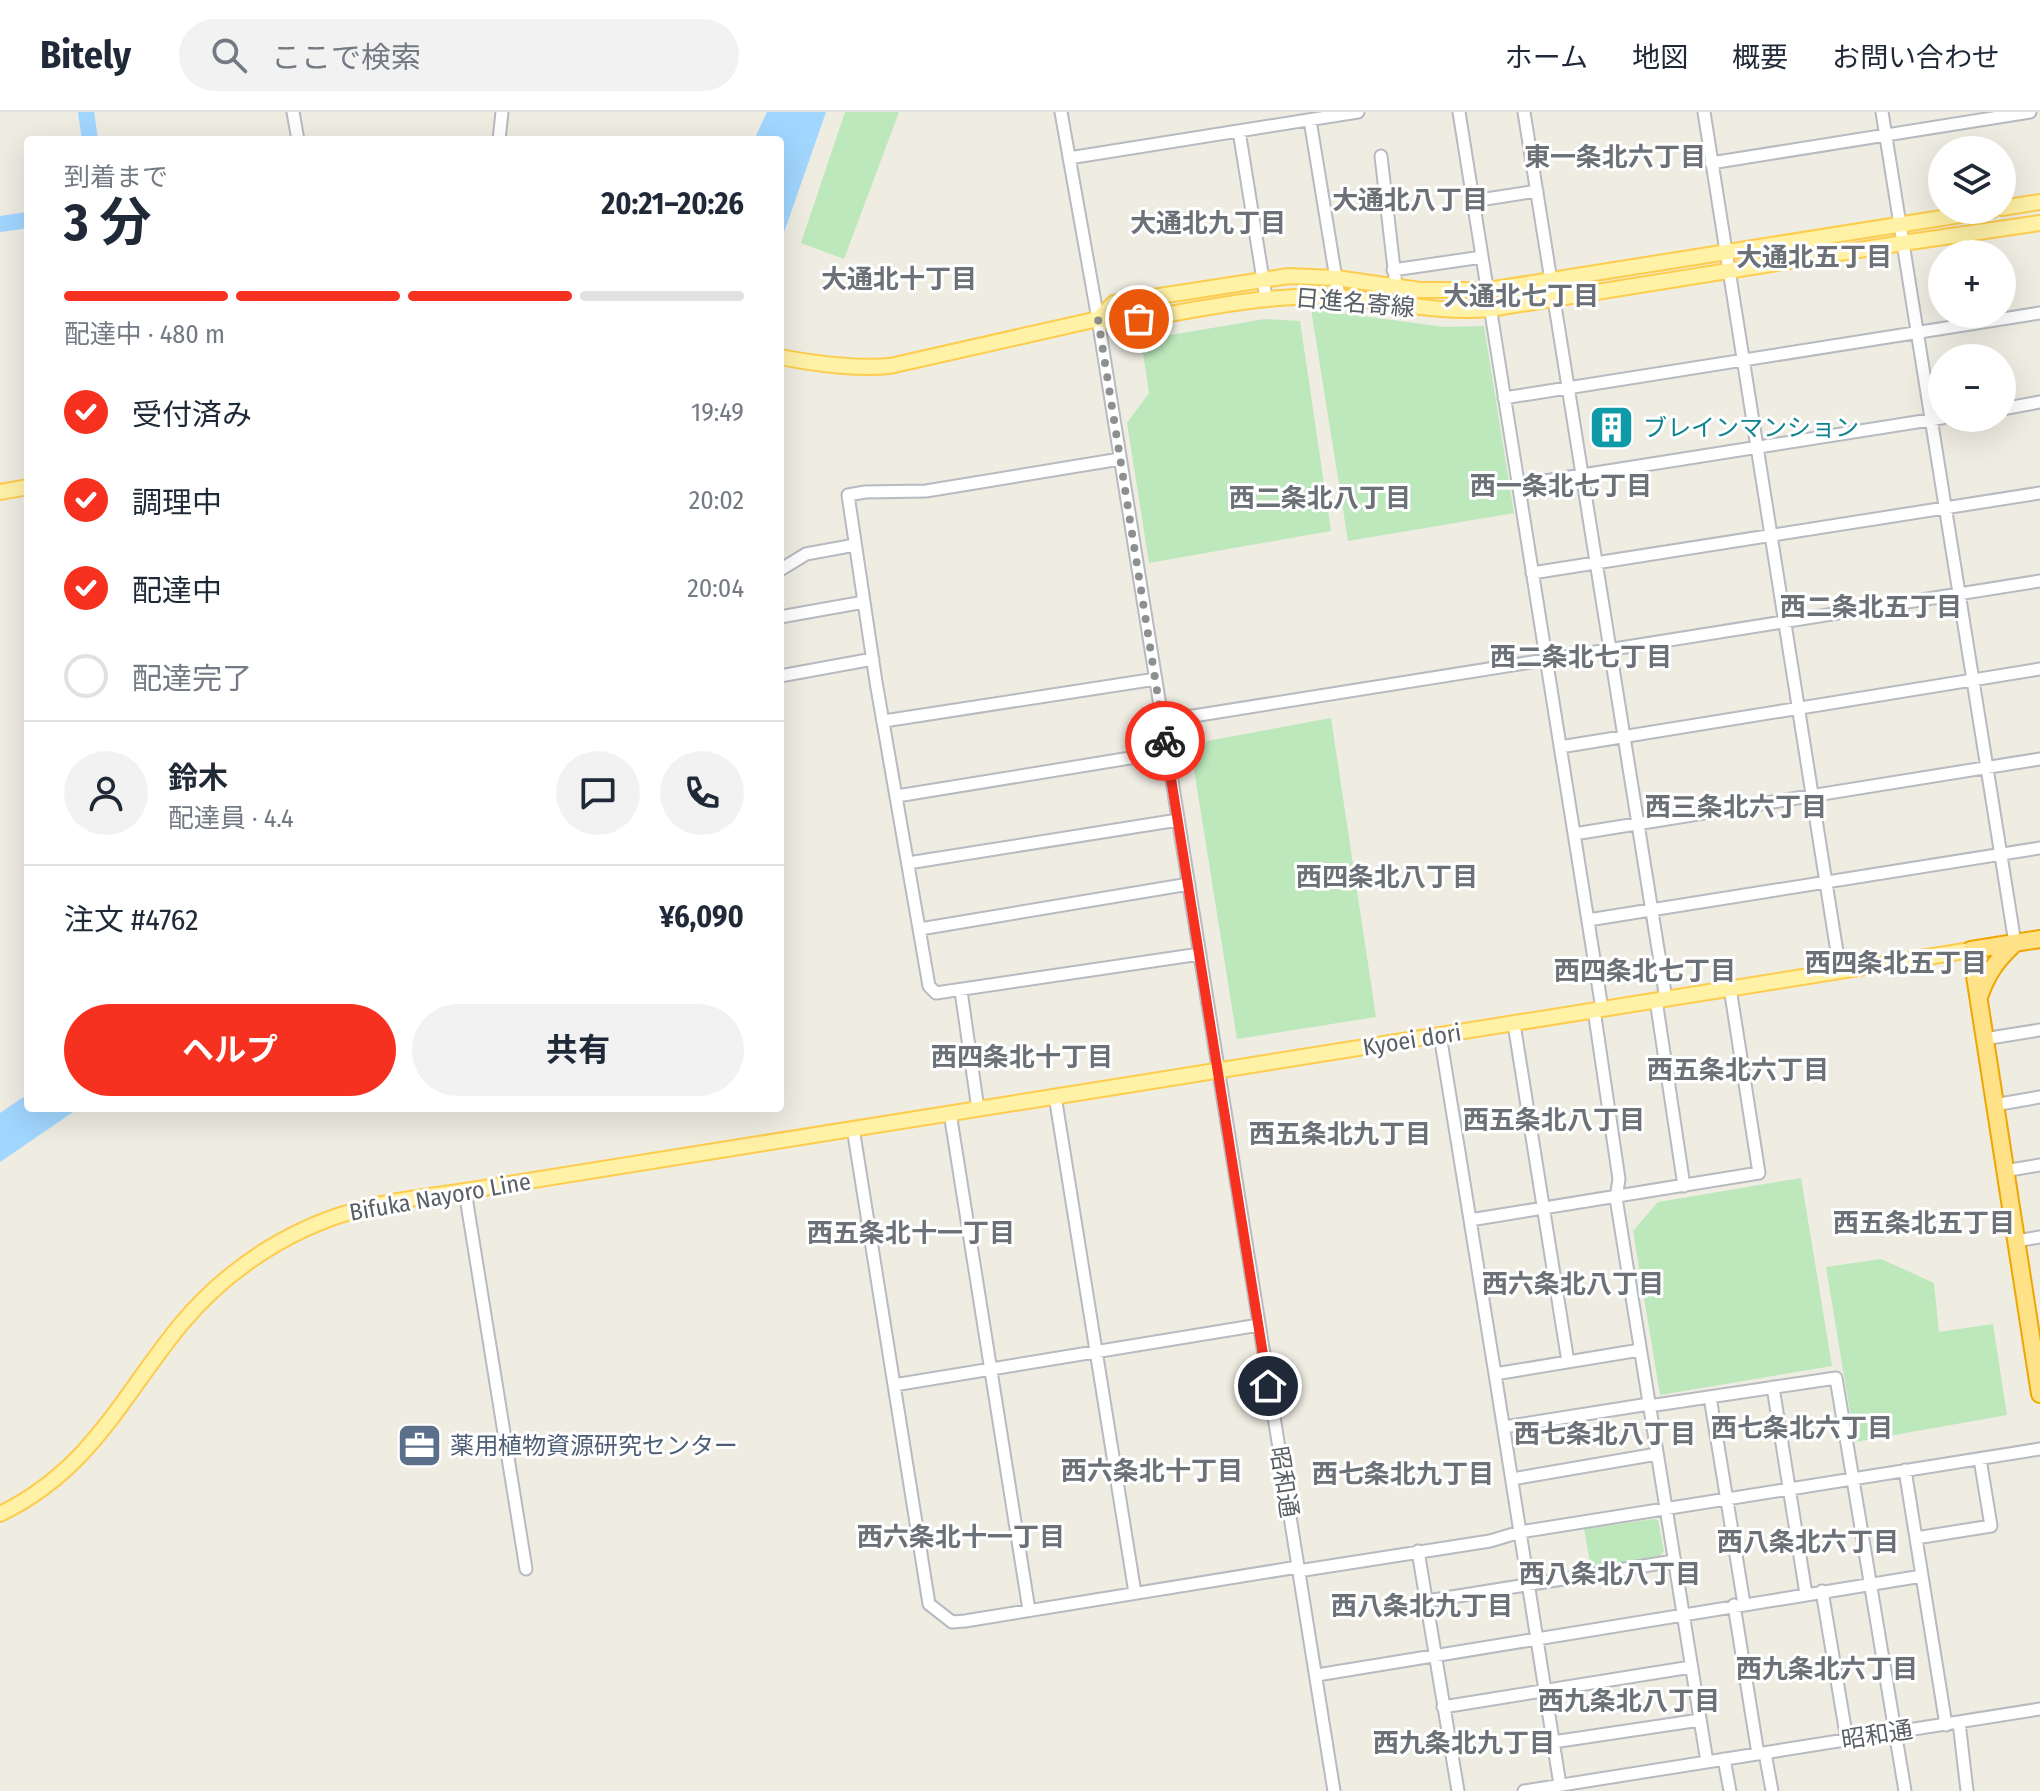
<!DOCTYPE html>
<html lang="ja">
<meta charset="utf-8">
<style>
:root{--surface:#fff;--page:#f2f2f3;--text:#1f2937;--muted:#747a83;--line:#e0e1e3;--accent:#f7311f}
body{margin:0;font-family:"Fira Sans Condensed","Noto Sans JP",sans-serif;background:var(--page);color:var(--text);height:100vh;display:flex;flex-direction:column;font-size:30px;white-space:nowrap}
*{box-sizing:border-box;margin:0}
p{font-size:26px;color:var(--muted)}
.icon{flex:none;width:44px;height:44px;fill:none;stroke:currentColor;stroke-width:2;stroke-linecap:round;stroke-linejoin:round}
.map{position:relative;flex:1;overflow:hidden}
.panel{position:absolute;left:24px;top:24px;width:760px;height:976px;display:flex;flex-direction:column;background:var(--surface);border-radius:8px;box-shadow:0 8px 32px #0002}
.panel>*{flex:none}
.fabs{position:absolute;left:1928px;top:24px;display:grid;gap:16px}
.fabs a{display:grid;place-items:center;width:88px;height:88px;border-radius:50%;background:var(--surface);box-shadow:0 8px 32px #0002;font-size:40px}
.pin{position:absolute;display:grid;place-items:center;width:68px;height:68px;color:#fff;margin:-34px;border:4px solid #fff;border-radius:50%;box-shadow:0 2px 8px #0007}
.courier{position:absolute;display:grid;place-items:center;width:80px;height:80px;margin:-40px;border:6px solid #f7311f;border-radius:50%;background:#fff;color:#222;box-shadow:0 2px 10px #0007}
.head em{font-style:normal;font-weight:700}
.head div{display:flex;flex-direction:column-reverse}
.head{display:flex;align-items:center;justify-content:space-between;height:136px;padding:0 40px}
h1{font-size:52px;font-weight:700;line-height:60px}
.bar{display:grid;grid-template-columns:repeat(4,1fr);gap:12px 8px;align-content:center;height:96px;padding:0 40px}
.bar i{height:10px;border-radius:6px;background:var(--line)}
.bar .active{background:var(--accent)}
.bar p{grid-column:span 4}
.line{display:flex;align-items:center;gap:20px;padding:0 40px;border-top:2px solid var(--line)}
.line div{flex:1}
.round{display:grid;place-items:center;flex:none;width:84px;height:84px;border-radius:42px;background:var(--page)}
ol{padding:0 40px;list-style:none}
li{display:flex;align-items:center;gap:24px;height:88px}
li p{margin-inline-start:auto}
li .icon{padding:8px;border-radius:50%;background:var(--accent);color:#fff;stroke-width:4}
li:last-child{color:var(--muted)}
li i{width:44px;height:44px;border:4px solid var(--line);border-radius:50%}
.primary-button{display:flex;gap:16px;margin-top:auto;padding:16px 40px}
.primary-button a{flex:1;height:92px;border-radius:48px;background:var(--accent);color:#fff;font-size:32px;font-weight:700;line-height:92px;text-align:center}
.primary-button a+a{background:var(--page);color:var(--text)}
header{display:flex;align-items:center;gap:48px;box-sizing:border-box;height:112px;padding:0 40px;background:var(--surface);border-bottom:2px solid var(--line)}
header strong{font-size:38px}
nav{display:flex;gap:44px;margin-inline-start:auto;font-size:28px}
.search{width:560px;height:72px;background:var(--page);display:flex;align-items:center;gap:20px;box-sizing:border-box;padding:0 28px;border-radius:44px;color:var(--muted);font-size:30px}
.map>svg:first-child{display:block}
.green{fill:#bce8bc}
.water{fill:#a1d6ff}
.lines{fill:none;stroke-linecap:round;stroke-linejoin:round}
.river{stroke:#a1d6ff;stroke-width:16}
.minor-casing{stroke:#b7bac0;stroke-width:15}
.major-casing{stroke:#fdcc4c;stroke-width:18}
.highway-casing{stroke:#f0a600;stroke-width:20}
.minor{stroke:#fff;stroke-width:11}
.major{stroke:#fff1a6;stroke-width:14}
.highway{stroke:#ffe188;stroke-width:16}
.done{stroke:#8e9090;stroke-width:8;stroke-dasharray:0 14.4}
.route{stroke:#f7311f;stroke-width:10}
.labels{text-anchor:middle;stroke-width:6;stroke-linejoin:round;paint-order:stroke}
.street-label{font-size:24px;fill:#5a5f64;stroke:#fff}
.culture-label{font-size:24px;fill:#0d838f;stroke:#fff;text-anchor:start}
.service-label{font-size:24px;fill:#4e5e75;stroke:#fff;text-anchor:start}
.neighbourhood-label{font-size:26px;font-weight:bold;fill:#6b7176;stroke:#fff}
</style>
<header>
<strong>Bitely</strong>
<div class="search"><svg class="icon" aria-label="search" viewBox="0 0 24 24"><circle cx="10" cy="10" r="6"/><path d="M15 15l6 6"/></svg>ここで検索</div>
<nav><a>ホーム</a><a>地図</a><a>概要</a><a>お問い合わせ</a></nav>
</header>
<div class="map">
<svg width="2040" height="1679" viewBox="0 0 2040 1679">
<rect width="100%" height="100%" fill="#efece2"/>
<path class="green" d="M845,0H899L844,147L801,131Z
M1311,197L1444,215L1484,214L1514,401L1348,429Z
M1265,207L1300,209L1331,419L1149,451L1127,311L1149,281L1141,228Z
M1331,606L1376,905L1237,927L1193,651L1207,629Z
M1801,1066L1832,1254L1660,1283L1633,1119L1658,1090Z
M1881,1147L1934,1171L1939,1220L1993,1212L2007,1303L1855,1330L1826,1155Z
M1654,1407L1658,1408L1664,1439L1660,1444L1591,1456L1584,1417Z"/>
<path class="water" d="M767,0H826L780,132V28H754Z
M28,982V996H79L0,1050V1001Z"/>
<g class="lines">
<path class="river" d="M86,0L90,28
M0,112L28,108"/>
<defs>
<path id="minor" d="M293,0L298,28
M1061,0L1098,207L1334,1679
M1459,0L1602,897
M1524,0L1666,887
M1704,0L1840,859
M1882,0L2015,831
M1310,8L1339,185
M1239,19L1266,186
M499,28L502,0
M1381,44L1396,174
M1069,46L1358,0
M1711,51L2030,0
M1473,89L1537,79
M1393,158L1482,145
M1504,286L2040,201
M2002,297L2040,290
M1120,347L926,379L865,380L848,383L876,570L929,874L936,881L1200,842
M1519,373L1942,306
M780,458L806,442L855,433
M1532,461L2040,381
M780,505L864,490
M780,564L873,547
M884,609L1156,567
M1162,609L2040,469
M1560,635L2040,557
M897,684L1167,640
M1574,722L2040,647
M908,751L1178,708
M1588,808L2040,736
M920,817L1189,772
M961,879L978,997
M1656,888L1684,1074
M1594,898L1619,1067L1616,1086L1707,1650
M1514,912L1568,1250
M1440,923L1495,1262
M1984,927L2040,918
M1055,984L1135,1481
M1994,993L2040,985
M950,1001L1029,1498
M853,1016L929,1492L952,1510L965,1509L1298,1455
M2004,1059L2040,1053
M465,1079L526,1457
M1470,1108L1759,1061L1730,876
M2016,1129L2040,1125
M894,1273L1259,1213
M1773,1275L1806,1482
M1710,1285L1744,1492
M1649,1294L1836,1266L1905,1679
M1504,1315L1649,1292
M1905,1358L1946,1613
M1512,1367L1657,1342
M1916,1426L1991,1414L1980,1347
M1418,1439L1458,1679
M1298,1459L1490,1429L1520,1420L2040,1337
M1822,1479L1847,1628
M1427,1489L1674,1449
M1734,1493L1758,1642
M1317,1563L1922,1464
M1443,1595L1691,1555
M1959,1610L1967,1679
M1553,1630L1700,1608
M1765,1641L1772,1679
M1724,1647L1730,1679
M1560,1673L1495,1262L1640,1238
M1524,1679L2040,1597"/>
<path id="major" d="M2002,96L2040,90
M1098,207L1114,191L1289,164L1336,166L1420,178H1488L1992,98
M780,245C817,252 853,257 890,254L1098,207L1116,211C1189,200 1262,181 1337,185C1389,188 1437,202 1490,197L1903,131L2040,111
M0,380L28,375
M0,1402C92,1357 121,1285 182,1211C230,1154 296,1112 369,1095C400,1087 433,1084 465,1079L1971,838"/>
<path id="highway" d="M2040,827L1971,838L2040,1282
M1979,885C1987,861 1997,848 2015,831"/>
</defs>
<use href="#minor" class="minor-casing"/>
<use href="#major" class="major-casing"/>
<use href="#highway" class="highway-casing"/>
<use href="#minor" class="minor"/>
<use href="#major" class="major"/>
<use href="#highway" class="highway"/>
</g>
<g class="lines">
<path class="done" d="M1139,207L1116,211L1098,207L1165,629"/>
<path class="route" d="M1165,629L1268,1274"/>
</g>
<defs>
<symbol id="building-square" viewBox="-11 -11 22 22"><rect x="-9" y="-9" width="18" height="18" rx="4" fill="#0f9aa8" stroke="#fff"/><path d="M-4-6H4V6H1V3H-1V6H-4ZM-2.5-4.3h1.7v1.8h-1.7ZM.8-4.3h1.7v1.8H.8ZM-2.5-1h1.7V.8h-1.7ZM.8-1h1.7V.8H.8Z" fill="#fff"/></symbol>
<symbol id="office-square" viewBox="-11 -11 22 22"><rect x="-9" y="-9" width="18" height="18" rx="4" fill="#5c6f8a" stroke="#fff"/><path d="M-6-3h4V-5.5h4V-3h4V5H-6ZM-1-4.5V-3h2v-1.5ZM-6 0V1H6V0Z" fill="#fff"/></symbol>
</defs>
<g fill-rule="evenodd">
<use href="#building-square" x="1586" y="290" width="51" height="51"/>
<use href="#office-square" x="394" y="1308" width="51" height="51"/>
</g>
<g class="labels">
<g class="street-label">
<text transform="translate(1355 191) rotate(5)" y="8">日進名寄線</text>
<text transform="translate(1412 928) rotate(-9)" y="8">Kyoei dori</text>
<text transform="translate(440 1085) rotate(-10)" y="8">Bifuka Nayoro Line</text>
<text transform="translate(1284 1370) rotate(81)" y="8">昭和通</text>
<text transform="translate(1877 1623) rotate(-9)" y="8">昭和通</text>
</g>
<g class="culture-label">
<text x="1643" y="324">ブレインマンション</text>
</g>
<g class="service-label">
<text x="450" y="1342">薬用植物資源研究センター</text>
</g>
<g class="neighbourhood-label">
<text x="1615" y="54">東一条北六丁目</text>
<text x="1410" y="97">大通北八丁目</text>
<text x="1208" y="120">大通北九丁目</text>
<text x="1814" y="154">大通北五丁目</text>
<text x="899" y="176">大通北十丁目</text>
<text x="1521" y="193">大通北七丁目</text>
<text x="1561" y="383">西一条北七丁目</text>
<text x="1320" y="395">西二条北八丁目</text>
<text x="1871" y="504">西二条北五丁目</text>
<text x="1581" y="554">西二条北七丁目</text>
<text x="1736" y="704">西三条北六丁目</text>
<text x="1387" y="774">西四条北八丁目</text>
<text x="1896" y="860">西四条北五丁目</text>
<text x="1645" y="868">西四条北七丁目</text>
<text x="1022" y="954">西四条北十丁目</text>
<text x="1738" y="967">西五条北六丁目</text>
<text x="1554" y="1017">西五条北八丁目</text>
<text x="1340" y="1031">西五条北九丁目</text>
<text x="1924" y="1120">西五条北五丁目</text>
<text x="911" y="1130">西五条北十一丁目</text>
<text x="1573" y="1181">西六条北八丁目</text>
<text x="1802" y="1325">西七条北六丁目</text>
<text x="1605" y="1331">西七条北八丁目</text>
<text x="1152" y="1368">西六条北十丁目</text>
<text x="1403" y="1371">西七条北九丁目</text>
<text x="961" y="1434">西六条北十一丁目</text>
<text x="1808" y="1439">西八条北六丁目</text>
<text x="1610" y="1471">西八条北八丁目</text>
<text x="1422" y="1503">西八条北九丁目</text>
<text x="1827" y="1566">西九条北六丁目</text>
<text x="1629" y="1598">西九条北八丁目</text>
<text x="1464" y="1640">西九条北九丁目</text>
</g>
</g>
</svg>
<div class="fabs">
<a><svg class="icon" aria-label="layers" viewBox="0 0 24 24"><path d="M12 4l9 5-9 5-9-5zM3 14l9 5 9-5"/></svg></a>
<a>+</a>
<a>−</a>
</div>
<div class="pin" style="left:1139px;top:207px;background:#ea580c"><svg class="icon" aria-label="bag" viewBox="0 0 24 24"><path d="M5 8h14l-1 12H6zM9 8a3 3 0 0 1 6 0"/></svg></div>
<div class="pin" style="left:1268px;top:1274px;background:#1f2937"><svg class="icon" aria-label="home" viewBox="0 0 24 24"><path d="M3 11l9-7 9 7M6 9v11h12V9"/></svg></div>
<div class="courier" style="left:1165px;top:629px"><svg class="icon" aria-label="bike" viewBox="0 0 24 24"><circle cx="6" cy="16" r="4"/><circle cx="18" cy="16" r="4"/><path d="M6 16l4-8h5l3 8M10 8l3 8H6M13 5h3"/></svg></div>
<section class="panel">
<div class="head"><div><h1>3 分</h1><p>到着まで</p></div><em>20:21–20:26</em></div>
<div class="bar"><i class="active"></i><i class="active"></i><i class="active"></i><i></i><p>配達中 · 480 m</p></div>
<ol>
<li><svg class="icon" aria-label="check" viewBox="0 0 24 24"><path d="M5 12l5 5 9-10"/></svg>受付済み<p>19:49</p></li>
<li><svg class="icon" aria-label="check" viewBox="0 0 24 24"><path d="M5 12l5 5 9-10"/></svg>調理中<p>20:02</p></li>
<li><svg class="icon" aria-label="check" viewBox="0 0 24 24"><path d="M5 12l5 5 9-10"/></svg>配達中<p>20:04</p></li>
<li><i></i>配達完了</li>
</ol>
<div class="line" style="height:144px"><a class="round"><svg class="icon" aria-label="person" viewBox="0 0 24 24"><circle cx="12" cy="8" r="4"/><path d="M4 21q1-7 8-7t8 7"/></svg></a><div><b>鈴木</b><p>配達員 · 4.4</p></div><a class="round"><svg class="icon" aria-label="chat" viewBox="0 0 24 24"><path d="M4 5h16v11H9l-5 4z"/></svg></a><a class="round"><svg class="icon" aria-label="phone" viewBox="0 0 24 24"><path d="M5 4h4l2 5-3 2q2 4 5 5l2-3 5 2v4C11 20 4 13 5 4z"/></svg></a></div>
<div class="line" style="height:104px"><div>注文 #4762</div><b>¥6,090</b></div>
<div class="primary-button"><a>ヘルプ</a><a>共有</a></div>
</section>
</div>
